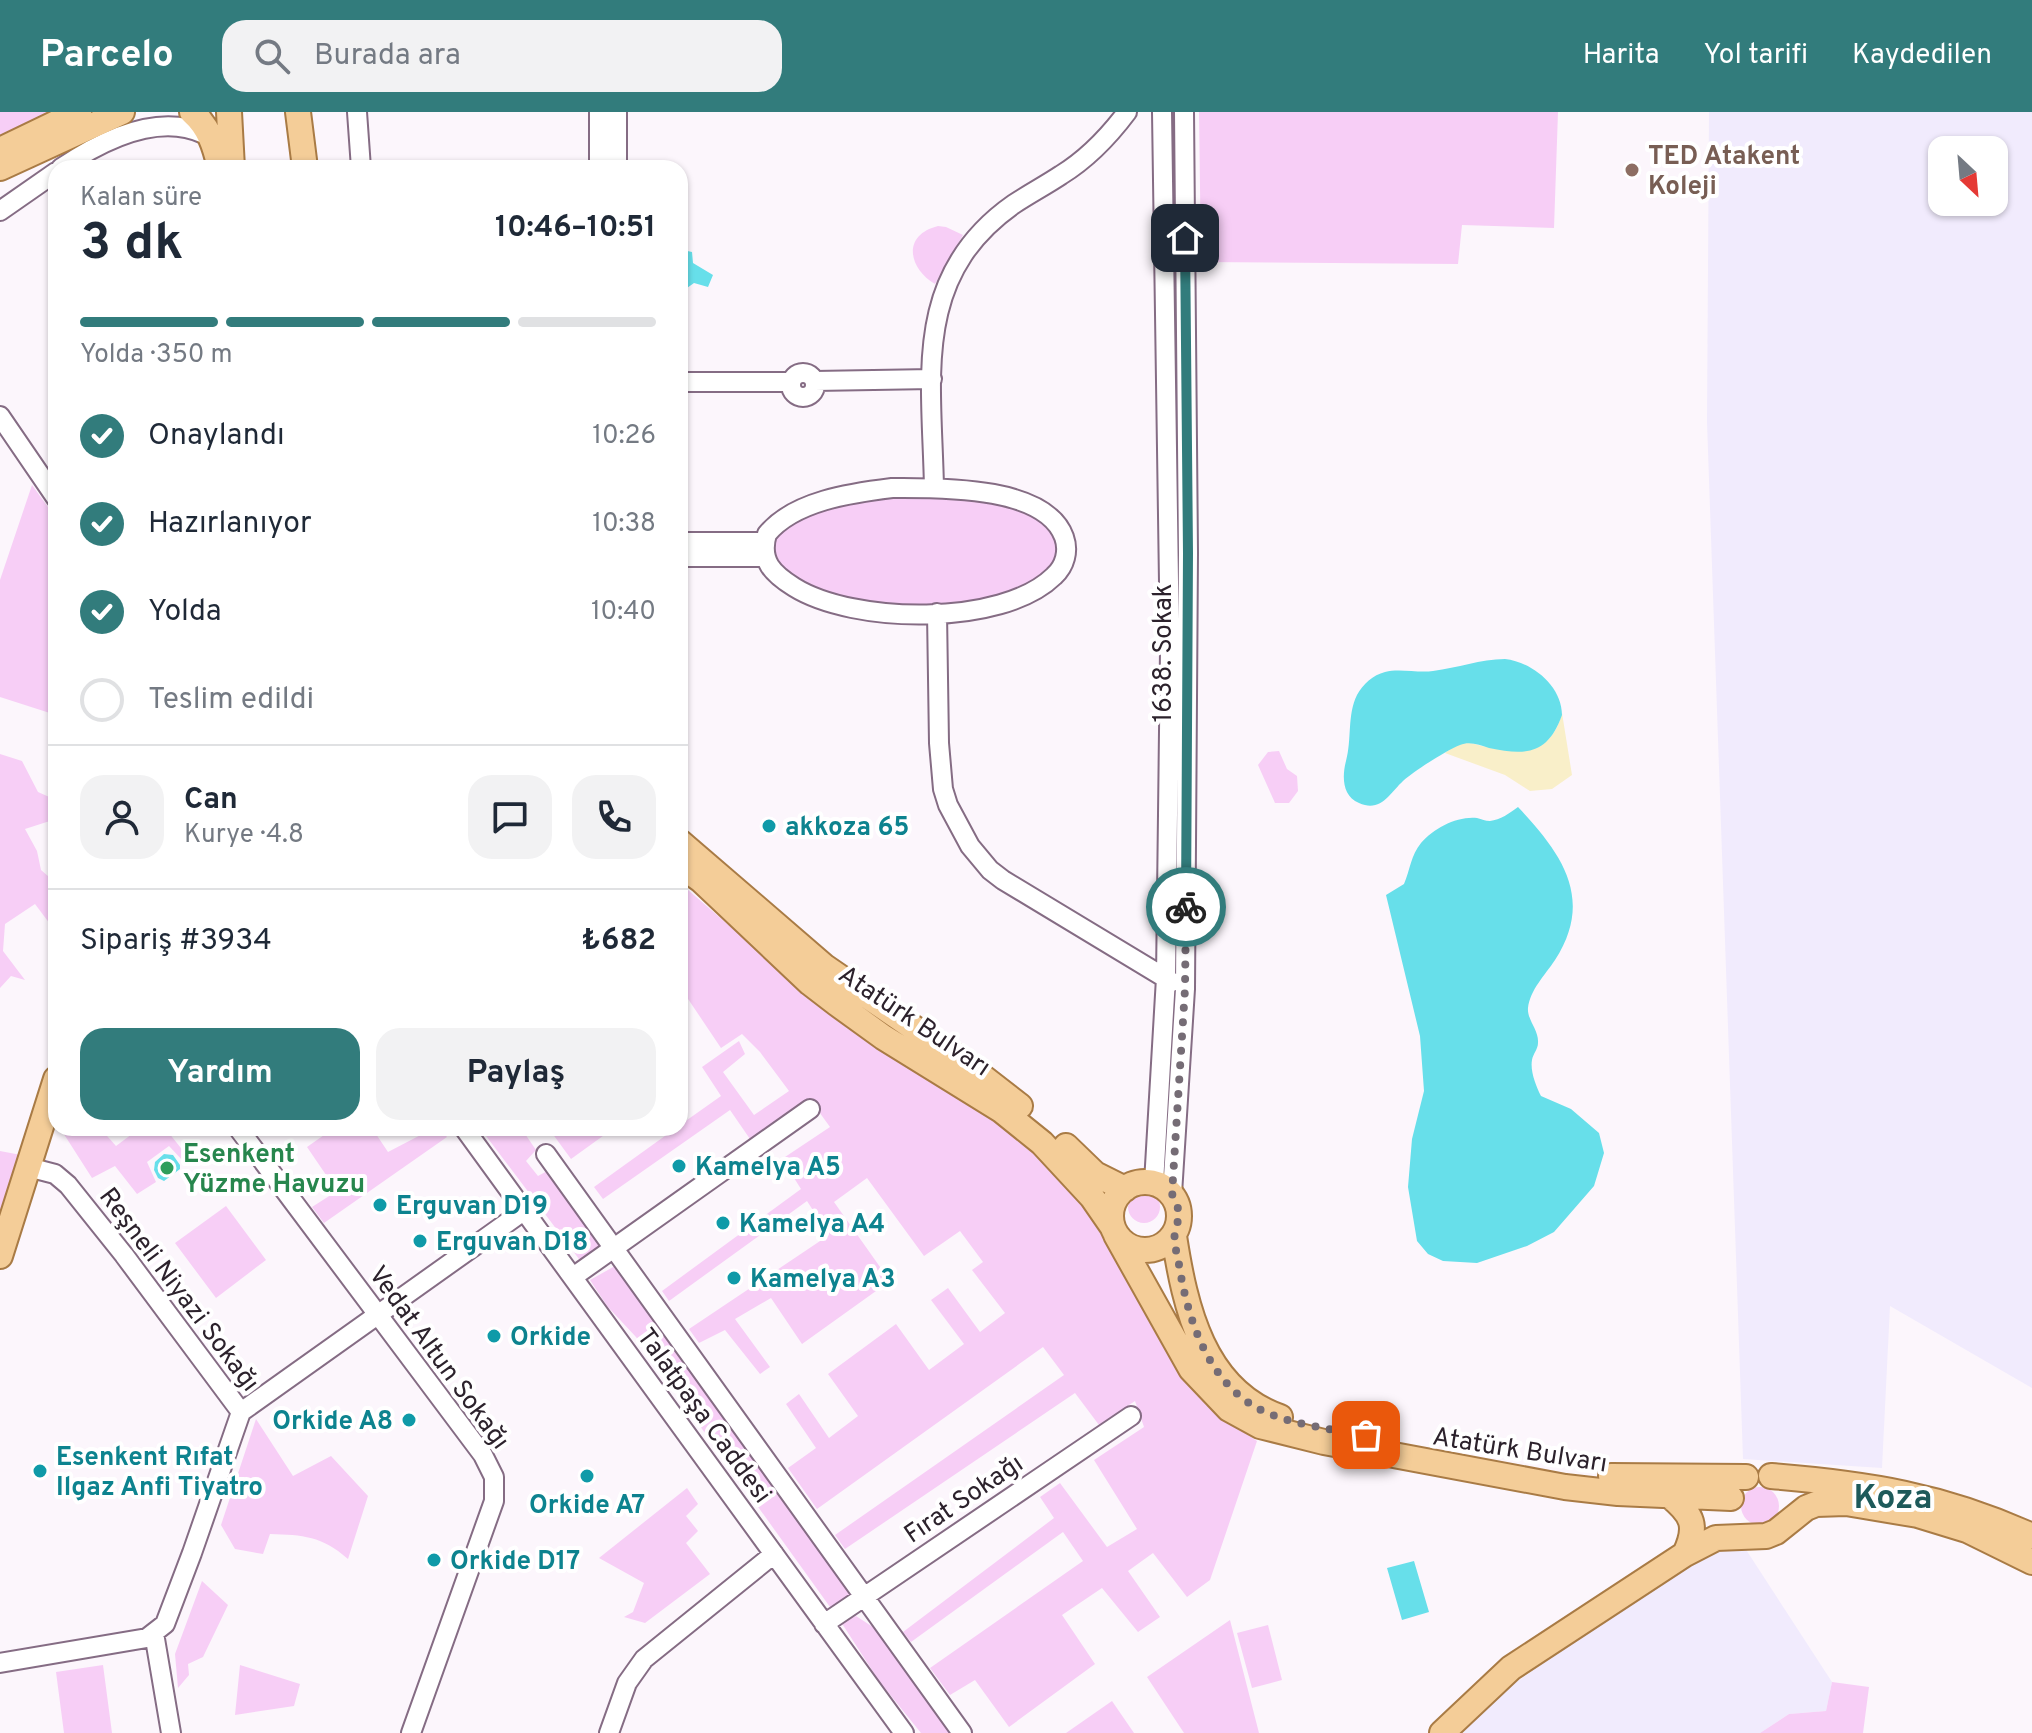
<!DOCTYPE html>
<html lang="tr">
<meta charset="utf-8">
<style>
:root{--surface:#fff;--page:#f2f2f3;--text:#1f2937;--muted:#747a83;--line:#e0e1e3;--accent:#327c7c}
body{margin:0;font-family:Overpass,sans-serif;background:var(--page);color:var(--text);height:100vh;display:flex;flex-direction:column;font-size:30px;white-space:nowrap}
*{box-sizing:border-box;margin:0}
p{font-size:26px;color:var(--muted)}
.icon{flex:none;width:44px;height:44px;fill:none;stroke:currentColor;stroke-width:2;stroke-linecap:round;stroke-linejoin:round}
.map{position:relative;flex:1;overflow:hidden}
.details{position:absolute;left:48px;top:48px;width:640px;height:976px;display:flex;flex-direction:column;background:var(--surface);border-radius:24px;box-shadow:0 2px 6px #0004}
.details>*{flex:none}
.needle{width:52px;rotate:154deg}
.tools{position:absolute;left:1928px;top:24px;display:grid;gap:16px}
.tools a{display:grid;place-items:center;width:80px;height:80px;border-radius:16px;background:var(--surface);box-shadow:0 2px 6px #0004;font-size:40px}
.pin{position:absolute;display:grid;place-items:center;width:68px;height:68px;color:#fff;margin:-34px;border-radius:16px;box-shadow:0 4px 12px #0006}
.courier{position:absolute;display:grid;place-items:center;width:80px;height:80px;margin:-40px;border:6px solid #327c7c;border-radius:50%;background:#fff;color:#222;box-shadow:0 2px 10px #0007}
.head em{font-style:normal;font-weight:700}
.head div{display:flex;flex-direction:column-reverse}
.head{display:flex;align-items:center;justify-content:space-between;height:136px;padding:0 32px}
h1{font-size:52px;font-weight:700;line-height:60px}
.bar{display:grid;grid-template-columns:repeat(4,1fr);gap:12px 8px;align-content:center;height:96px;padding:0 32px}
.bar i{height:10px;border-radius:6px;background:var(--line)}
.bar .on{background:var(--accent)}
.bar p{grid-column:span 4}
.line{display:flex;align-items:center;gap:20px;padding:0 32px;border-top:2px solid var(--line)}
.line div{flex:1}
.round{display:grid;place-items:center;flex:none;width:84px;height:84px;border-radius:24px;background:var(--page)}
ol{padding:0 32px;list-style:none}
li{display:flex;align-items:center;gap:24px;height:88px}
li p{margin-inline-start:auto}
li .icon{padding:8px;border-radius:50%;background:var(--accent);color:#fff;stroke-width:4}
li:last-child{color:var(--muted)}
li i{width:44px;height:44px;border:4px solid var(--line);border-radius:50%}
.cta{display:flex;gap:16px;margin-top:auto;padding:16px 32px}
.cta a{flex:1;height:92px;border-radius:24px;background:var(--accent);color:#fff;font-size:32px;font-weight:700;line-height:92px;text-align:center}
.cta a+a{background:var(--page);color:var(--text)}
header{display:flex;align-items:center;gap:48px;box-sizing:border-box;height:112px;padding:0 40px;background:var(--accent);color:#fff}
header strong{font-size:38px}
nav{display:flex;gap:44px;margin-inline-start:auto;font-size:28px}
.search{width:560px;height:72px;background:var(--page);display:flex;align-items:center;gap:20px;box-sizing:border-box;padding:0 28px;border-radius:24px;color:var(--muted);font-size:30px}
.map>svg:first-child{display:block}
.industrial{fill:#f1ebfd;fill-rule:evenodd}
.green{fill:#f7cef6}
.sand{fill:#f9efc9}
.water{fill:#67dfea}
.lines{fill:none;stroke-linecap:round;stroke-linejoin:round}
.minor-casing{stroke:#856c84;stroke-width:22}
.major-casing{stroke:#a97b45;stroke-width:28}
.minor{stroke:#fff;stroke-width:18}
.major{stroke:#f4cd98;stroke-width:24}
.done{stroke:#756c75;stroke-width:8;stroke-dasharray:0 14.4}
.route{stroke:#327c7c;stroke-width:10}
.education-dot{fill:#8d6e63;stroke:#fff;stroke-width:3}
.culture-dot{fill:#0f9aa8;stroke:#fff;stroke-width:3}
.leisure-dot{fill:#2e9e5b;stroke:#fff;stroke-width:3}
.labels{text-anchor:middle;stroke-width:8;stroke-linejoin:round;paint-order:stroke}
.education-label{font-size:26px;font-weight:bold;fill:#785e54;stroke:#fff;text-anchor:start}
.street-label{font-size:26px;fill:#2c222c;stroke:#fff}
.culture-label{font-size:26px;font-weight:bold;fill:#0d838f;stroke:#fff;text-anchor:start}
.leisure-label{font-size:26px;font-weight:bold;fill:#27864d;stroke:#fff;text-anchor:start}
.district-label{font-size:34px;font-weight:bold;fill:#1e5a5a;stroke:#fff}
</style>
<header>
<strong>Parcelo</strong>
<div class="search"><svg class="icon" aria-label="search" viewBox="0 0 24 24"><circle cx="10" cy="10" r="6"/><path d="M15 15l6 6"/></svg>Burada ara</div>
<nav><a>Harita</a><a>Yol tarifi</a><a>Kaydedilen</a></nav>
</header>
<div class="map">
<svg width="2032" height="1621" viewBox="0 0 2032 1621">
<rect width="100%" height="100%" fill="#fcf6fc"/>
<path class="industrial" d="M1709,0H2032V1276L1890,1194L1882,1356L1743,1347L1707,310ZM1942,38H1994V90H1942Z
M1716,1433H1743L1832,1570L1826,1599L1789,1602L1760,1621H1463L1499,1582Z"/>
<path class="green" d="M0,0H58L0,28Z
M1199,0H1558L1554,116L1462,113L1458,152L1201,150Z
M938,114L946,115L963,123L935,172C908,156 902,123 938,114Z
M32,373L56,406V603L0,585V468Z
M892,376L1040,398L1066,437L1028,482L916,501L790,473L764,430L773,414Z
M1279,639L1287,657L1297,664L1298,679L1289,691H1275L1258,653L1268,640Z
M0,642L22,649L38,680L56,688V707L25,717L37,739L41,758L56,771V820L35,792L5,812L3,839L25,868L11,864L0,876Z
M680,771L776,854L1012,1017L1073,1072L1114,1135L1162,1230L1189,1275L1217,1303L1257,1329L1210,1468L1187,1485L1153,1441L1128,1459L1160,1505L1138,1520L1102,1476L1062,1503L1095,1552L1009,1615L975,1568L950,1583L930,1556L1083,1449L1063,1420L911,1530L903,1520L1054,1406L1040,1385L1060,1371L1107,1435L1137,1417L1094,1348L1144,1315L1135,1289L1099,1313L1075,1281L845,1437L835,1423L1064,1263L1043,1235L817,1397L788,1356L816,1336L786,1292L799,1282L829,1326L858,1304L828,1262L896,1212L929,1258L964,1232L931,1188L948,1176L980,1220L1005,1201L972,1158L983,1150L960,1119L924,1144L867,1066L834,1090L890,1169L802,1232L771,1186L735,1207L770,1255L760,1262L725,1218L699,1231L689,1217L829,1123L807,1089L669,1189L662,1179L801,1077L782,1047L830,1015L809,986L750,1027L730,998L603,1087L594,1075L676,1016H680V1013L721,984L702,955L739,929L745,942L723,960L754,1003L789,979L760,940L742,922L721,936L680,875Z
M60,1016H100L116,1034L140,1016H165L188,1045L184,1050L169,1034L147,1050L156,1070L137,1082L115,1054L92,1066Z
M334,1016H372L388,1040L434,1016H440L447,1025L324,1111L312,1095L337,1079L307,1035Z
M480,1016H521L536,1038L526,1049L538,1064L549,1058L603,1134L582,1151Z
M558,1016H614L571,1047L552,1021Z
M0,1039L21,1043L0,1118Z
M1128 1095a16 16 0 1 1 32 0a16 16 0 1 1-32 0Z
M226,1094L266,1148L216,1186L175,1131Z
M615,1154L621,1158L853,1484L830,1495L636,1225L607,1194L590,1168Z
M256,1307L293,1364L331,1344L368,1384L348,1447C322,1424 303,1423 270,1422L263,1442L235,1437L221,1413Z
M1741 1394a19 19 0 1 1 38 0a19 19 0 1 1-38 0Z
M687,1376L698,1392L686,1404L698,1419L686,1431L710,1462L645,1511L624,1505L633,1500L644,1471L599,1446Z
M202,1469L228,1493L203,1545L188,1552L189,1563L178,1576L175,1542Z
M856,1504L876,1517L950,1621H921L879,1569L841,1510Z
M1230,1508L1259,1621H1184L1147,1565Z
M1268,1513L1282,1568L1252,1576L1237,1521Z
M103,1553L112,1621H64L56,1560Z
M240,1553L300,1572L294,1594L235,1603Z
M1832,1570L1869,1575L1863,1621H1760L1789,1602L1826,1599Z
M1112,1589L1134,1621H1066Z"/>
<path class="sand" d="M1562,601L1572,663L1552,677L1530,679L1505,663L1445,641C1451,636 1460,631 1468,631C1474,631 1480,634 1487,635C1522,643 1552,641 1562,601Z"/>
<path class="water" d="M683,138L692,140L693,151L713,163L708,175L694,171L687,176L680,172L683,157L680,155Z
M1505,547C1532,550 1562,574 1562,603C1548,642 1527,644 1489,636C1479,633 1470,629 1460,633C1447,638 1414,659 1403,669C1390,681 1381,701 1359,691C1342,684 1342,664 1346,649C1352,628 1347,603 1357,583C1363,572 1373,563 1385,560C1399,556 1417,561 1433,559C1458,556 1480,547 1505,547Z
M1518,695C1561,741 1595,786 1555,848C1545,863 1530,878 1528,896C1527,908 1539,918 1538,931C1538,937 1533,942 1532,948C1530,959 1536,974 1541,984L1571,997L1599,1021L1604,1041L1594,1074L1554,1120L1527,1134L1477,1151L1443,1149L1428,1142L1417,1129L1408,1075L1412,1027L1424,979L1420,924L1386,783L1404,772C1410,758 1411,743 1421,731C1434,716 1457,704 1477,706C1482,707 1485,709 1490,709C1500,708 1510,701 1518,695Z
M164,1042L173,1043L180,1053V1057L164,1069L158,1066L154,1058L155,1050Z
M1414,1449L1429,1500L1402,1508L1387,1456Z"/>
<g class="lines">
<defs>
<path id="minor" d="M357,0L361,56
M617,0V56
M61,56C101,29 158,0 204,22
M599,56V0
M0,99L56,60
M791 273a12 12 0 1 1 24 0a12 12 0 1 1-24 0Z
M815,269L932,267
M680,270H791
M0,304L56,386
M892,376C938,376 1045,373 1064,425C1069,439 1065,454 1054,464C1002,515 853,512 794,475C773,462 759,449 767,422C794,389 851,381 892,376Z
M934,376C932,266 911,164 1014,92C1029,82 1046,73 1061,63C1087,47 1109,24 1127,0
M680,430H764
M680,445H764
M937,501L939,631L943,677L948,693L970,734L990,758L1003,768L1172,870
M238,1016L483,1343L494,1365V1389L411,1621
M464,1016L904,1621
M546,1042L962,1621
M1154,1071L1166,866L1170,538L1162,0
M1172,1082L1185,877L1188,441L1184,0
M573,1165L810,997
M241,1300L525,1098
M824,1512L1131,1304
M154,1521L171,1621
M0,1551L147,1526L165,1512L192,1441L241,1300L124,1143L68,1073L55,1062L28,1055
M609,1621L627,1571L644,1547L774,1442"/>
<path id="major" d="M192,0C209,15 215,34 220,56
M229,0L232,56
M298,0L305,56
M0,38L79,0
M0,56L122,0
M680,730L825,855L962,949L1020,994
M680,753L701,768L810,871L836,891L883,925L1001,998L1042,1031L1092,1085L1112,1114
M1066,1034L1095,1062L1125,1077
M1111 1104a34 34 0 1 1 68 0a34 34 0 1 1-68 0Z
M1116,1123L1191,1257L1229,1297L1260,1314L1324,1330L1565,1375L1618,1381L1731,1386
M1174,1124C1185,1195 1203,1278 1280,1305
M0,1144L56,967
M1611,1364L1746,1365
M1771,1364C1868,1372 1942,1383 2032,1424
M1670,1384C1693,1403 1698,1414 1685,1442
M1442,1621L1511,1556L1685,1442L1716,1426L1766,1424L1776,1420L1806,1396L1816,1392L1846,1391L1918,1403L1967,1418L2032,1450"/>
</defs>
<use href="#minor" class="minor-casing"/>
<use href="#major" class="major-casing"/>
<use href="#minor" class="minor"/>
<use href="#major" class="major"/>
</g>
<g class="lines">
<path class="done" d="M1186,795L1185,877L1172,1082C1181,1097 1179,1105 1175,1122C1173,1129 1176,1138 1178,1146C1186,1201 1205,1268 1259,1297C1291,1313 1331,1317 1366,1323"/>
<path class="route" d="M1185,126L1188,441L1186,795"/>
</g>
<circle class="education-dot" cx="1632" cy="58" r="8"/>
<g class="culture-dot">
<circle cx="769" cy="714" r="8"/>
<circle cx="679" cy="1054" r="8"/>
<circle cx="380" cy="1093" r="8"/>
<circle cx="723" cy="1111" r="8"/>
<circle cx="420" cy="1129" r="8"/>
<circle cx="734" cy="1166" r="8"/>
<circle cx="494" cy="1224" r="8"/>
<circle cx="409" cy="1308" r="8"/>
<circle cx="40" cy="1359" r="8"/>
<circle cx="587" cy="1364" r="8"/>
<circle cx="434" cy="1448" r="8"/>
</g>
<circle class="leisure-dot" cx="167" cy="1056" r="8"/>
<g class="labels">
<g class="education-label">
<text x="1648" y="52">TED Atakent<tspan x="1648" dy="30">Koleji</tspan></text>
</g>
<g class="street-label">
<text transform="translate(1162 541) rotate(-90)" y="9">1638. Sokak</text>
<text transform="translate(915 908) rotate(34)" y="9">Atatürk Bulvarı</text>
<text transform="translate(180 1177) rotate(53)" y="9">Reşneli Niyazi Sokağı</text>
<text transform="translate(440 1245) rotate(54)" y="9">Vedat Altun Sokağı</text>
<text transform="translate(705 1303) rotate(54)" y="9">Talatpaşa Caddesi</text>
<text transform="translate(1520 1337) rotate(9)" y="9">Atatürk Bulvarı</text>
<text transform="translate(963 1386) rotate(-34)" y="9">Fırat Sokağı</text>
</g>
<g class="culture-label">
<text x="785" y="723">akkoza 65</text>
<text x="695" y="1063">Kamelya A5</text>
<text x="396" y="1102">Erguvan D19</text>
<text x="739" y="1120">Kamelya A4</text>
<text x="436" y="1138">Erguvan D18</text>
<text x="750" y="1175">Kamelya A3</text>
<text x="510" y="1233">Orkide</text>
<text x="393" y="1317" text-anchor="end">Orkide A8</text>
<text x="56" y="1353">Esenkent Rıfat<tspan x="56" dy="30">Ilgaz Anfi Tiyatro</tspan></text>
<text x="587" y="1401" text-anchor="middle">Orkide A7</text>
<text x="450" y="1457">Orkide D17</text>
</g>
<g class="leisure-label">
<text x="183" y="1050">Esenkent<tspan x="183" dy="30">Yüzme Havuzu</tspan></text>
</g>
<g class="district-label">
<text x="1893" y="1396">Koza</text>
</g>
</g>
</svg>
<div class="tools">
<a><svg class="needle" viewBox="-14 -14 28 28"><path d="M0-13l5 13h-10z" fill="#e53935"/><path d="M0 13l5-13h-10z" fill="#747a83"/></svg></a>
</div>
<div class="pin" style="left:1366px;top:1323px;background:#ea580c"><svg class="icon" aria-label="bag" viewBox="0 0 24 24"><path d="M5 8h14l-1 12H6zM9 8a3 3 0 0 1 6 0"/></svg></div>
<div class="pin" style="left:1185px;top:126px;background:#1f2937"><svg class="icon" aria-label="home" viewBox="0 0 24 24"><path d="M3 11l9-7 9 7M6 9v11h12V9"/></svg></div>
<div class="courier" style="left:1186px;top:795px"><svg class="icon" aria-label="bike" viewBox="0 0 24 24"><circle cx="6" cy="16" r="4"/><circle cx="18" cy="16" r="4"/><path d="M6 16l4-8h5l3 8M10 8l3 8H6M13 5h3"/></svg></div>
<section class="details">
<div class="head"><div><h1>3 dk</h1><p>Kalan süre</p></div><em>10:46–10:51</em></div>
<div class="bar"><i class="on"></i><i class="on"></i><i class="on"></i><i></i><p>Yolda · 350 m</p></div>
<ol>
<li><svg class="icon" aria-label="check" viewBox="0 0 24 24"><path d="M5 12l5 5 9-10"/></svg>Onaylandı<p>10:26</p></li>
<li><svg class="icon" aria-label="check" viewBox="0 0 24 24"><path d="M5 12l5 5 9-10"/></svg>Hazırlanıyor<p>10:38</p></li>
<li><svg class="icon" aria-label="check" viewBox="0 0 24 24"><path d="M5 12l5 5 9-10"/></svg>Yolda<p>10:40</p></li>
<li><i></i>Teslim edildi</li>
</ol>
<div class="line" style="height:144px"><a class="round"><svg class="icon" aria-label="person" viewBox="0 0 24 24"><circle cx="12" cy="8" r="4"/><path d="M4 21q1-7 8-7t8 7"/></svg></a><div><b>Can</b><p>Kurye · 4.8</p></div><a class="round"><svg class="icon" aria-label="chat" viewBox="0 0 24 24"><path d="M4 5h16v11H9l-5 4z"/></svg></a><a class="round"><svg class="icon" aria-label="phone" viewBox="0 0 24 24"><path d="M5 4h4l2 5-3 2q2 4 5 5l2-3 5 2v4C11 20 4 13 5 4z"/></svg></a></div>
<div class="line" style="height:104px"><div>Sipariş #3934</div><b>₺682</b></div>
<div class="cta"><a>Yardım</a><a>Paylaş</a></div>
</section>
</div>
